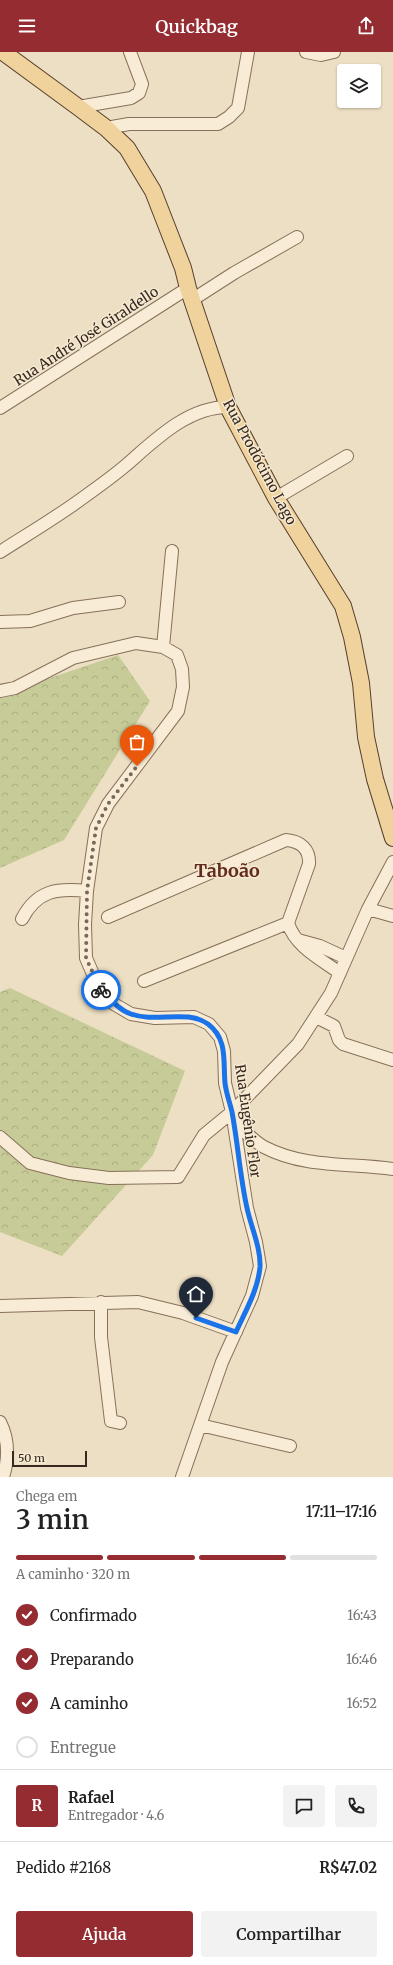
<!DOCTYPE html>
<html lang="pt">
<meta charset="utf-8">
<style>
:root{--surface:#fff;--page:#f2f2f2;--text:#222;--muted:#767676;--line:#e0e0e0;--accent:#942c31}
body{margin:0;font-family:Merriweather,serif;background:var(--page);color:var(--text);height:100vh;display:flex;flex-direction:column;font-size:15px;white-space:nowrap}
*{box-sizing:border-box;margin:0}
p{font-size:13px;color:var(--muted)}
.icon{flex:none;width:22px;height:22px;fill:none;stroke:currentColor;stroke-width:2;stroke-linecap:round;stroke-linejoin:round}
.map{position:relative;height:1425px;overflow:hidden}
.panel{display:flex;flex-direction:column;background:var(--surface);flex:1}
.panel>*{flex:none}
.controls{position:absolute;left:337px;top:12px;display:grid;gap:8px}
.controls a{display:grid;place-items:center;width:44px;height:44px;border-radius:4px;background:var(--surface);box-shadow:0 1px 3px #0004;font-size:20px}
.scale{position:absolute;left:12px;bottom:10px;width:75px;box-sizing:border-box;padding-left:4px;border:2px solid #37291e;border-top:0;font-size:11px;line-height:14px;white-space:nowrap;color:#37291e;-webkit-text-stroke:3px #f5e9d2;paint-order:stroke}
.pin{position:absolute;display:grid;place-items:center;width:34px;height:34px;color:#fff;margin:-41px -17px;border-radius:50% 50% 50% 0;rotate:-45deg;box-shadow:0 0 4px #0007}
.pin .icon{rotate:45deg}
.courier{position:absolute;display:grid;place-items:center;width:40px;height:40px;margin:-20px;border:3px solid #1a73e8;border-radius:50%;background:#fff;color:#222;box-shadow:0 1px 5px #0007}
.overview em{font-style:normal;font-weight:600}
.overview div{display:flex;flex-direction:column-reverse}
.overview{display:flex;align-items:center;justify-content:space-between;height:68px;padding:0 16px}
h1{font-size:26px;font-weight:600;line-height:30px}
.bar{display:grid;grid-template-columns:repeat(4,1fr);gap:6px 4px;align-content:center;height:48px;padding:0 16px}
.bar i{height:5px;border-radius:3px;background:var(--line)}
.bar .on{background:var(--accent)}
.bar p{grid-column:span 4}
.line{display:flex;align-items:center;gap:10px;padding:0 16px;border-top:1px solid var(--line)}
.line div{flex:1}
.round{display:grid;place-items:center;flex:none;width:42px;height:42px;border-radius:4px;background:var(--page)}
ol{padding:0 16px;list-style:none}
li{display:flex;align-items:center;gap:12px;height:44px}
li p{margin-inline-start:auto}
li .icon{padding:4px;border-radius:50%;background:var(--accent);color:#fff;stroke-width:4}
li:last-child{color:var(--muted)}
li i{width:22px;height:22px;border:2px solid var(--line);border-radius:50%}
.action{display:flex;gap:8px;margin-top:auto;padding:8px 16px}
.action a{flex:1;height:46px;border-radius:4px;background:var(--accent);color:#fff;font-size:16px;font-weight:600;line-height:46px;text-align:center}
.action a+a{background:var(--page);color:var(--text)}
header{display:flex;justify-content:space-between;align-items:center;height:52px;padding:0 16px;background:var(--accent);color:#fff;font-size:18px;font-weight:600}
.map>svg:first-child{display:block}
.forest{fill:url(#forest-crowns)}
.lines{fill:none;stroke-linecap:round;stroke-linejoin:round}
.minor-casing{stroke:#87705a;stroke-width:14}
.major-casing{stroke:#553f2e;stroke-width:18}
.minor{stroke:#f8ecd6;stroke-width:12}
.major{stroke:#efd29c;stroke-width:16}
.done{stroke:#776958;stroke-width:4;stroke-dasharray:0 7.2}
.route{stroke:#1a73e8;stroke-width:5}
.labels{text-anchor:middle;stroke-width:3;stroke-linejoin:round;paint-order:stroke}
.street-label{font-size:14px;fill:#37291e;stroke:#f5e9d2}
.district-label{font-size:18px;font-weight:bold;fill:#632a1e;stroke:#f5e9d2}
</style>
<header><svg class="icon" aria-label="menu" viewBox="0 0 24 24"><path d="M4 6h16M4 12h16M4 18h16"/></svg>Quickbag<svg class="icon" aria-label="share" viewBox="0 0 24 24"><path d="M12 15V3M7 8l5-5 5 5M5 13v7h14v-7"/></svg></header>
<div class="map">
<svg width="393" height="1425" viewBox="0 0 393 1425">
<defs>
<pattern id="forest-crowns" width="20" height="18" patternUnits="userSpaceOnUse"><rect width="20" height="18" fill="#c7cb97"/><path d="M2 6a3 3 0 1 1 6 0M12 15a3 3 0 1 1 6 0" fill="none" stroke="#acae82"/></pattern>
</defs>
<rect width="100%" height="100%" fill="#eddfc3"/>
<path class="forest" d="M118,603L150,649L64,788L0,816V643Z
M10,936L185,1019L153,1103L62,1204L0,1180V940Z"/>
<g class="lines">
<defs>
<path id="minor" d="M306,0L321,3L334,0
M78,55L131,46L139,41L142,32L130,0
M106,76L129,72H218L229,65L238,56L248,0
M192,248L234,221L297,185
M0,356L188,236
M276,446L347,404
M0,500C28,482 57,465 84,445C98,435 112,425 125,414C154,389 187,355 228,355
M0,570L30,569L73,556L119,550
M163,595L172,499
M0,639L15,636L73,606L136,591L163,595L177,603L182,617L183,635L178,659L108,752L96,776L87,839L85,872L86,906L99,936L114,952L131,962L155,966L194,965L209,972L220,985L224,999L225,1031L232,1060L247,1156L256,1190L260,1214L252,1244L222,1310L182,1425
M368,857L393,864
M108,865L286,788C300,789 310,797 309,812L288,871C295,894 320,907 340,921
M22,867C37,838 57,836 87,839
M298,888L320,894L346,906
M144,929L288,871
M316,965L334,974L339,988L343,992L393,1008
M233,1069C243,1077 253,1089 264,1095C304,1116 349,1111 393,1117
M0,1085L30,1111L69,1121L109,1126L178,1125L204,1083L232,1060L298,992L331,941L368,857L393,810
M101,1250V1285L111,1369L120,1371
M0,1254L138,1250L183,1261L236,1280
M0,1370C9,1388 9,1406 3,1425
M200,1373L290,1394"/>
<path id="major" d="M3,0L78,55L106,76L127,96L153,139L183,216L188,236L228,355L276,446L343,554L352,585L361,631L366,685L375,727L393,786"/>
</defs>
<use href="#minor" class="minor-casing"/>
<use href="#major" class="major-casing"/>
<use href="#minor" class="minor"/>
<use href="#major" class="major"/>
</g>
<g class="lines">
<path class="done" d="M101,938L86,906L87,839L96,776L108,752L137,714"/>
<path class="route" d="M101,938C110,947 119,958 131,962C156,971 187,957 208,972C228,987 223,1010 225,1031C226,1041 230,1051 232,1060C238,1092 240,1125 247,1156C251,1175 261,1196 260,1215C258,1238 245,1260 236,1280L196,1266"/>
</g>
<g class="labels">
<g class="street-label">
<text transform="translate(86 284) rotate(-33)" y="5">Rua André José Giraldello</text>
<text transform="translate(260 410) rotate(62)" y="5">Rua Prodócimo Lago</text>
<text transform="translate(248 1069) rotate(82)" y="5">Rua Eugênio Flor</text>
</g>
<g class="district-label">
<text x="227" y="825">Taboão</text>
</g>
</g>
</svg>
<div class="controls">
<a><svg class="icon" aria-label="layers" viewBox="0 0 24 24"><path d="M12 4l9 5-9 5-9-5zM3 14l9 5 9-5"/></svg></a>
</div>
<div class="scale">50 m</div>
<div class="pin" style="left:137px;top:714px;background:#ea580c"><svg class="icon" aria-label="bag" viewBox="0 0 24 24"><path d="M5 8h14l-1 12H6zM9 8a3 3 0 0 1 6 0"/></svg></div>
<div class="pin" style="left:196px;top:1266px;background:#1f2937"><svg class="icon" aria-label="home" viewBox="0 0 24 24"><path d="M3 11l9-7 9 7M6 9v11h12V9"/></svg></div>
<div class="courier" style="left:101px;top:938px"><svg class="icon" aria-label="bike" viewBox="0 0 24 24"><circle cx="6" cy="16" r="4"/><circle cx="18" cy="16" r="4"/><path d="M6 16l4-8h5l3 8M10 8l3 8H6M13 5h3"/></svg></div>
</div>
<section class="panel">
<div class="overview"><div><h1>3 min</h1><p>Chega em</p></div><em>17:11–17:16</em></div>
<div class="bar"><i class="on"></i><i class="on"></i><i class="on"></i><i></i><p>A caminho · 320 m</p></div>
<ol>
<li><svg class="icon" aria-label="check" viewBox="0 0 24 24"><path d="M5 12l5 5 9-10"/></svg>Confirmado<p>16:43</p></li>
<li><svg class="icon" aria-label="check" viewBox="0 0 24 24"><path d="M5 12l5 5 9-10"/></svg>Preparando<p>16:46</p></li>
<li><svg class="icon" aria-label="check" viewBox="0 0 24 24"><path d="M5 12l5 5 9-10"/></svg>A caminho<p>16:52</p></li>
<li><i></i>Entregue</li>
</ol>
<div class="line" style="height:72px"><b class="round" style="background:var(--accent);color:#fff">R</b><div><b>Rafael</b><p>Entregador · 4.6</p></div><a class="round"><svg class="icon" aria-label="chat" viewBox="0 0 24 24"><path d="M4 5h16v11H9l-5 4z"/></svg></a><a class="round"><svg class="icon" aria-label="phone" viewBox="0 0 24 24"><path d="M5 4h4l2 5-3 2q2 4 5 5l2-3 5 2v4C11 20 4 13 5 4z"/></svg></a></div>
<div class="line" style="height:52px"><div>Pedido #2168</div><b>R$47.02</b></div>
<div class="action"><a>Ajuda</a><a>Compartilhar</a></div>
</section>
